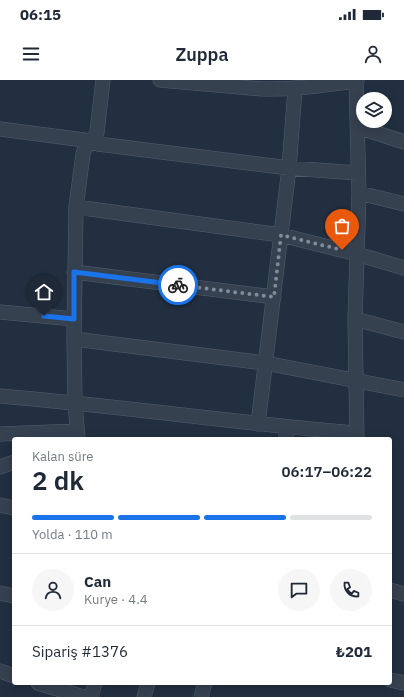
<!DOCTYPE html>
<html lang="tr">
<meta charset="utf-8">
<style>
:root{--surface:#fff;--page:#f6f6f7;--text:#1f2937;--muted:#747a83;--line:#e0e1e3;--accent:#1a73e8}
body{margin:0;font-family:"IBM Plex Sans",sans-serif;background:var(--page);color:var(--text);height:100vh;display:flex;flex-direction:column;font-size:15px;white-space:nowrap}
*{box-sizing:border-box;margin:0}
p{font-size:13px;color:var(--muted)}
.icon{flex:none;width:22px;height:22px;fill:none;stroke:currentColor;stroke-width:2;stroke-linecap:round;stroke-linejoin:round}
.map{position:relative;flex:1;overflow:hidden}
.side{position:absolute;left:12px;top:357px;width:380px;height:248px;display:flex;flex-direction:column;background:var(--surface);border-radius:4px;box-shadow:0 2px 10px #0003}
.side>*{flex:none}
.fabs{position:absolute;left:356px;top:12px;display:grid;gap:8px}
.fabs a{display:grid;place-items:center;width:36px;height:36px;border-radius:50%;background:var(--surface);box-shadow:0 2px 10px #0003;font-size:20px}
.pin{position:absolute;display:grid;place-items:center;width:34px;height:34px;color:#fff;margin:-41px -17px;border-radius:50% 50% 50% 0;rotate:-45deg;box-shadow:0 0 4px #0007}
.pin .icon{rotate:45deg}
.courier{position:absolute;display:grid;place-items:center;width:40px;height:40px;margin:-20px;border:3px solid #1a73e8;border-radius:50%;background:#fff;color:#222;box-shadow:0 1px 5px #0007}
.overview em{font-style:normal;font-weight:600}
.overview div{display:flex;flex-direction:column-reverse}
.overview{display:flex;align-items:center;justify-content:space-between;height:68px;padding:0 20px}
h1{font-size:26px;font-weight:600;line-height:30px}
.bar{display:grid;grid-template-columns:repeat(4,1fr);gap:6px 4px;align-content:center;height:48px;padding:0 20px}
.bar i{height:5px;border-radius:3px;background:var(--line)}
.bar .selected{background:var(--accent)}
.bar p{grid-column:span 4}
.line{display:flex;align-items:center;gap:10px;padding:0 20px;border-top:1px solid var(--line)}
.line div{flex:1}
.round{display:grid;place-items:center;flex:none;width:42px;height:42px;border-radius:21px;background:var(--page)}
.status{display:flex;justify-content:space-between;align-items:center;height:28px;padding:0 20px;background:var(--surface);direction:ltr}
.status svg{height:11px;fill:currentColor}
header{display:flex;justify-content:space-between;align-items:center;height:52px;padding:0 20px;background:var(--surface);font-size:18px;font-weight:600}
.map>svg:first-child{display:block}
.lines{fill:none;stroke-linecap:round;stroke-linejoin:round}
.minor-casing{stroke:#545e6e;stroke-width:15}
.minor{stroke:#364150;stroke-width:14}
.done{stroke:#7f8a9a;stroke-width:4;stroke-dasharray:0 7.2}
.route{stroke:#1a73e8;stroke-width:5}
</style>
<div class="status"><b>06:15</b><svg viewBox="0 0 49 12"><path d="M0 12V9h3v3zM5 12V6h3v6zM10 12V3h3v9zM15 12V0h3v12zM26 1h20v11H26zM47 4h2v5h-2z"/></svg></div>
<header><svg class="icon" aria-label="menu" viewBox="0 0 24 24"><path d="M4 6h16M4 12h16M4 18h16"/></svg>Zuppa<svg class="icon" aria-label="person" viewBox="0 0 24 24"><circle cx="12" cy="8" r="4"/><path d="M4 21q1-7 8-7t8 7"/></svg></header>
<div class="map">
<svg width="404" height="617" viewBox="0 0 404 617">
<rect width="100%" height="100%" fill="#212f40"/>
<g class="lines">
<defs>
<path id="minor" d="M160,0L262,9C294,10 325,5 357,1
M356,0L359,113L355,239L357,359
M358,47L404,62
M0,49L84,60L98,64L289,88L358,93
M359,113L404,124
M76,127L281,155L357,174L404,188
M74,192L274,217
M0,232L74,239
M355,239L404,252
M74,259L76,127L83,74C85,65 94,61 97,52L103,0
M0,316C119,326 237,343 356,353
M258,344L289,88L295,9
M0,354L77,351
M78,359L75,322L74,259L265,283L404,310
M286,359V347
M0,387L14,382
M0,425L14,428
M390,510L404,514
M0,513L14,516
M0,591L14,596
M390,600L404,603
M38,603L83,617
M91,617L95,603
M144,617L148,603
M201,617L205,603"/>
</defs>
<use href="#minor" class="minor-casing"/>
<use href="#minor" class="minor"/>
</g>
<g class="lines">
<path class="done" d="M178,205L274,217L281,155L342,170"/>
<path class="route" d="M44,236L74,239V192L178,205"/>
</g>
</svg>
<div class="fabs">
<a><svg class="icon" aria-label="layers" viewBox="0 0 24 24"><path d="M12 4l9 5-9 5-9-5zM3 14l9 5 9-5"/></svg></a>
</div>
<div class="pin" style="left:342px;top:170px;background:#ea580c"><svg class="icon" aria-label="bag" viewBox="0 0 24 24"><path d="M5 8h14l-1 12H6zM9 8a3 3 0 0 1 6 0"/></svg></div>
<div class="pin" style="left:44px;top:236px;background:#1f2937"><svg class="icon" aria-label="home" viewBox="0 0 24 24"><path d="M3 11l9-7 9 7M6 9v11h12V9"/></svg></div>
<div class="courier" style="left:178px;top:205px"><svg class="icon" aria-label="bike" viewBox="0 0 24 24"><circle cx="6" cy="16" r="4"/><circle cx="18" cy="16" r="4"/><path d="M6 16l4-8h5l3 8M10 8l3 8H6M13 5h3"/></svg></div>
<section class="side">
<div class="overview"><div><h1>2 dk</h1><p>Kalan süre</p></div><em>06:17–06:22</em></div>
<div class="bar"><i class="selected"></i><i class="selected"></i><i class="selected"></i><i></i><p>Yolda · 110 m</p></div>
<div class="line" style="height:72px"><a class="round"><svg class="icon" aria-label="person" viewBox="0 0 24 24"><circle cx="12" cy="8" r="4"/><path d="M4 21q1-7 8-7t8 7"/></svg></a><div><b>Can</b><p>Kurye · 4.4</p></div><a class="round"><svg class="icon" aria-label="chat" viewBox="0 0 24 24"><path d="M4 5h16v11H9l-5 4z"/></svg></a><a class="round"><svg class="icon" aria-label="phone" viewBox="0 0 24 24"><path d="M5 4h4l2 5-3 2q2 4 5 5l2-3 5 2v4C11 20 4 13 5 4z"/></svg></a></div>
<div class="line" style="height:52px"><div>Sipariş #1376</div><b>₺201</b></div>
</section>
</div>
